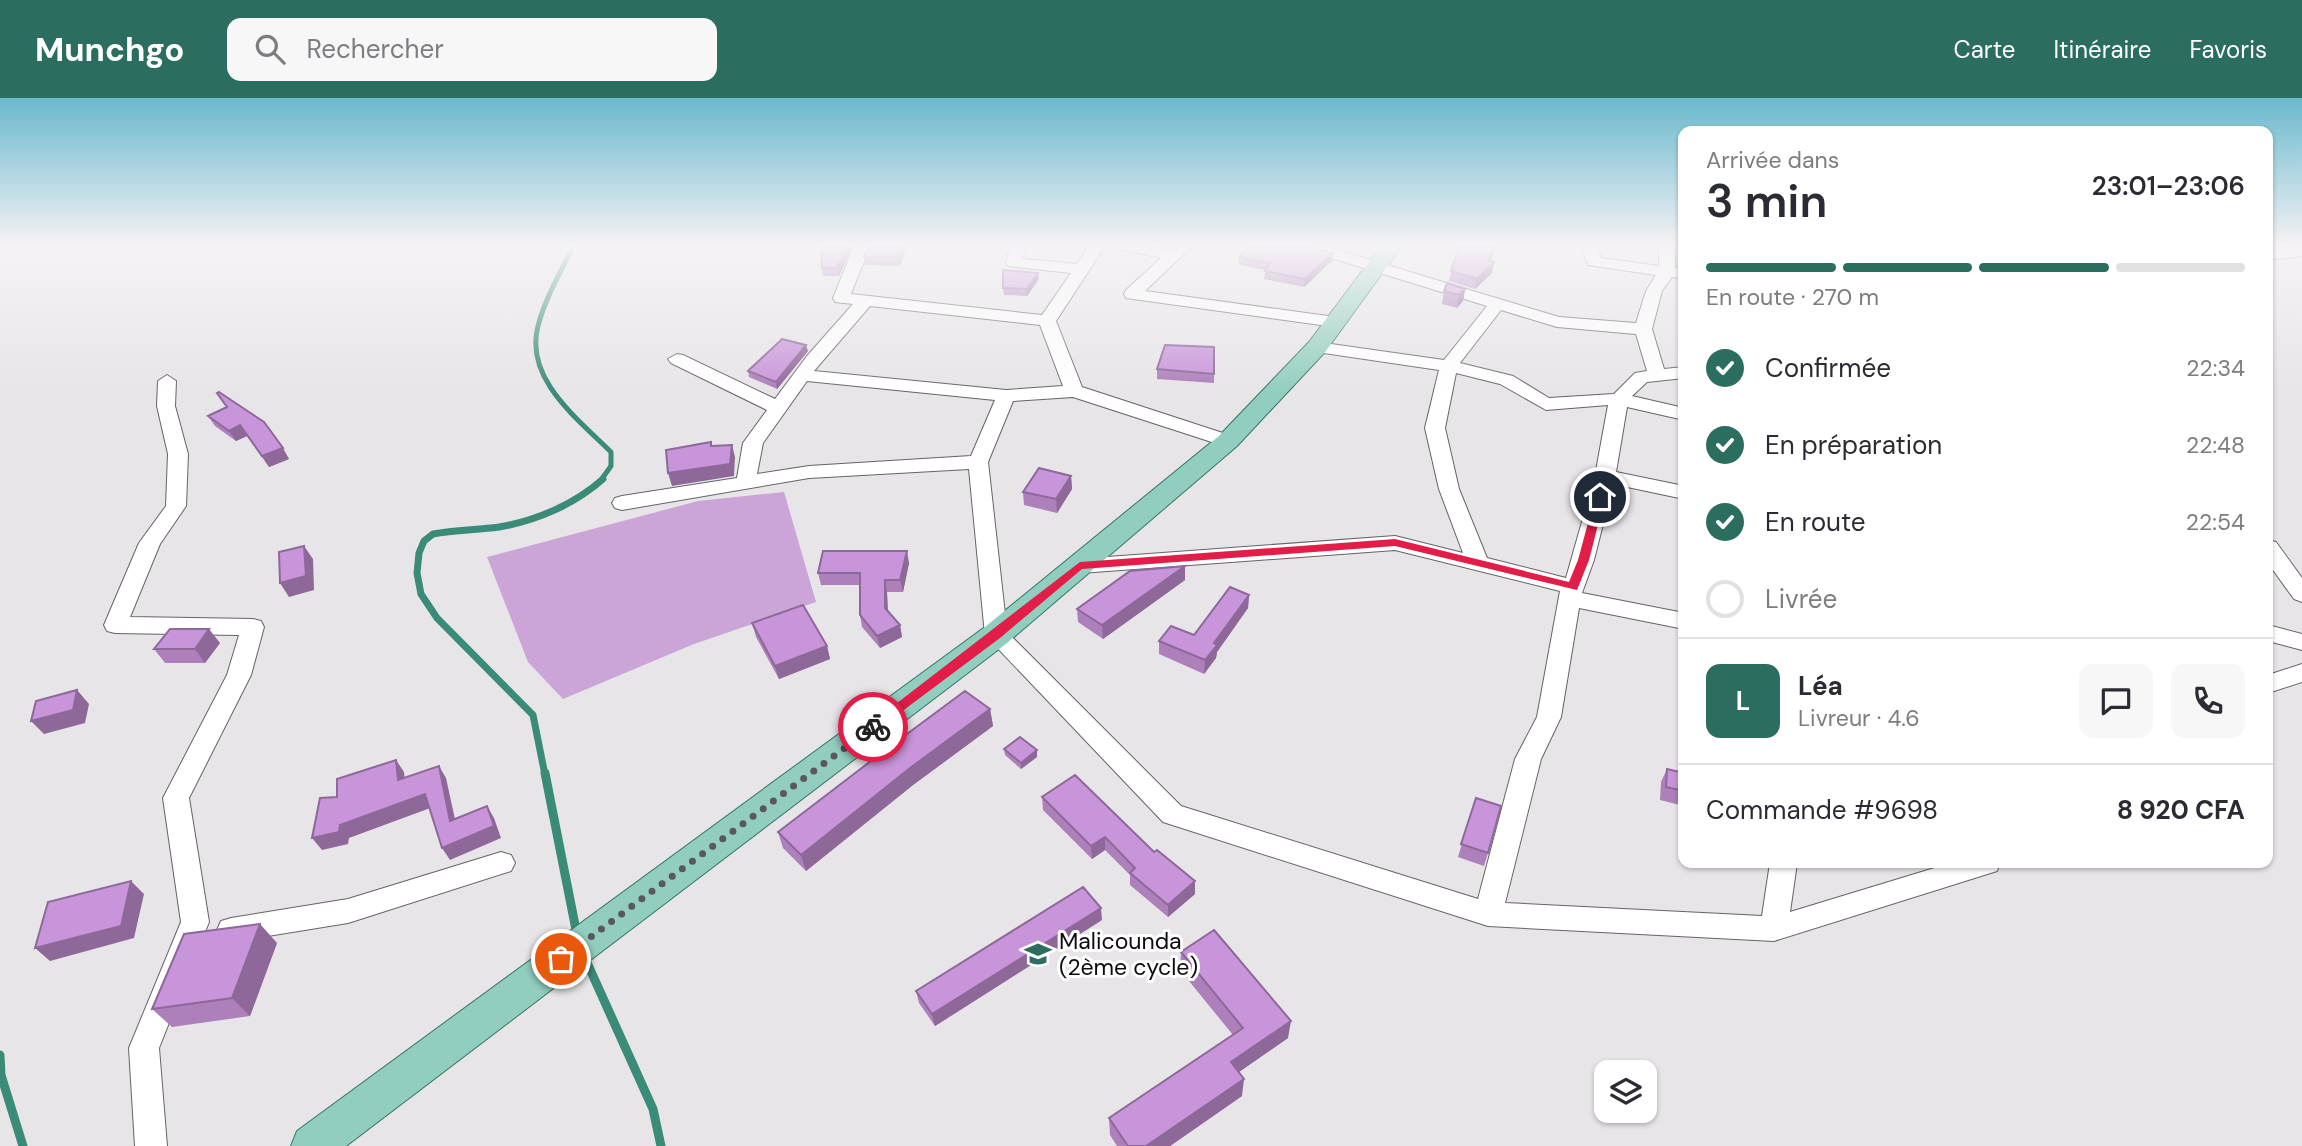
<!DOCTYPE html>
<html lang="fr">
<meta charset="utf-8">
<style>
:root{--surface:#fff;--page:#f7f7f7;--text:#2b2b33;--muted:#7c7c81;--line:#e1e1e2;--accent:#2b6d5e}
body{margin:0;font-family:"DM Sans",sans-serif;background:var(--page);color:var(--text);height:100vh;display:flex;flex-direction:column;font-size:26px;white-space:nowrap}
*{box-sizing:border-box;margin:0}
p{font-size:23px;color:var(--muted)}
.icon{flex:none;width:38px;height:38px;fill:none;stroke:currentColor;stroke-width:2;stroke-linecap:round;stroke-linejoin:round}
.map{position:relative;flex:1;overflow:hidden}
.drawer{position:absolute;left:1678px;top:28px;width:595px;height:742px;display:flex;flex-direction:column;background:var(--surface);border-radius:14px;box-shadow:0 2px 5px #0004}
.drawer>*{flex:none}
.tools{position:absolute;left:1594px;top:962px;display:grid;gap:14px}
.tools a{display:grid;place-items:center;width:63px;height:63px;border-radius:14px;background:var(--surface);box-shadow:0 2px 5px #0004;font-size:35px}
.pin{position:absolute;display:grid;place-items:center;width:60px;height:60px;color:#fff;margin:-30px;border:4px solid #fff;border-radius:50%;box-shadow:0 2px 7px #0007}
.courier{position:absolute;display:grid;place-items:center;width:70px;height:70px;margin:-35px;border:5px solid #e11d48;border-radius:50%;background:#fff;color:#222;box-shadow:0 2px 9px #0007}
.head em{font-style:normal;font-weight:600}
.head div{display:flex;flex-direction:column-reverse}
.head{display:flex;align-items:center;justify-content:space-between;height:119px;padding:0 28px}
h1{font-size:46px;font-weight:600;line-height:52px}
.bar{display:grid;grid-template-columns:repeat(4,1fr);gap:10px 7px;align-content:center;height:84px;padding:0 28px}
.bar i{height:9px;border-radius:5px;background:var(--line)}
.bar .on{background:var(--accent)}
.bar p{grid-column:span 4}
.line{display:flex;align-items:center;gap:18px;padding:0 28px;border-top:2px solid var(--line)}
.line div{flex:1}
.round{display:grid;place-items:center;flex:none;width:74px;height:74px;border-radius:14px;background:var(--page)}
ol{padding:0 28px;list-style:none}
li{display:flex;align-items:center;gap:21px;height:77px}
li p{margin-inline-start:auto}
li .icon{padding:7px;border-radius:50%;background:var(--accent);color:#fff;stroke-width:4}
li:last-child{color:var(--muted)}
li i{width:38px;height:38px;border:4px solid var(--line);border-radius:50%}
header{display:flex;align-items:center;gap:42px;box-sizing:border-box;height:98px;padding:0 35px;background:var(--accent);color:#fff}
header strong{font-size:33px}
nav{display:flex;gap:38px;margin-inline-start:auto;font-size:24px}
.search{width:490px;height:63px;background:var(--page);display:flex;align-items:center;gap:18px;box-sizing:border-box;padding:0 24px;border-radius:14px;color:var(--muted);font-size:26px}
.map>svg:first-child{display:block}
.green{fill:#cba5d7}
.lines{fill:none;stroke-linecap:round;stroke-linejoin:round}
.stream-far2{stroke:#3a8b78;stroke-width:5}
.stream-far1{stroke:#3a8b78;stroke-width:7}
.stream{stroke:#3a8b78;stroke-width:9}
.minor-casing{stroke:#656366;stroke-width:2}
.major-casing{stroke:#357565;stroke-width:2}
.minor{fill:#fff;fill-rule:evenodd}
.major{fill:#92cebf;fill-rule:evenodd}
.wall{fill:#ad80bb}
.shaded-wall{fill:#8d6899}
.building{fill:#c995da;stroke:#8d6899;stroke-width:2}
.route{fill:#e11d48}
.done{stroke:#5a585a;stroke-width:7;stroke-dasharray:0 12.6}
.labels{text-anchor:middle;stroke-width:6;stroke-linejoin:round;paint-order:stroke}
.near-poi-label{font-size:23px;fill:#0d0c0d;stroke:#fff;text-anchor:start}
</style>
<header>
<strong>Munchgo</strong>
<div class="search"><svg class="icon" aria-label="search" viewBox="0 0 24 24"><circle cx="10" cy="10" r="6"/><path d="M15 15l6 6"/></svg>Rechercher</div>
<nav><a>Carte</a><a>Itinéraire</a><a>Favoris</a></nav>
</header>
<div class="map">
<svg width="2302" height="1048" viewBox="0 0 2302 1048">
<rect width="100%" height="100%" fill="#e8e5e9"/>
<path class="green" d="M784,394L816,504L694,546L563,601L528,564L487,459L698,403Z"/>
<g class="lines">
<path class="stream-far2" d="M573,148C561,174 545,200 538,228C524,281 578,321 611,354V368L601,382"/>
<path class="stream-far1" d="M545,677L533,617L437,520L421,496L417,475L419,455L424,443L433,436C455,432 477,432 499,429C536,423 575,406 603,381"/>
<path class="stream" d="M545,675L577,837
M584,858L653,1011L661,1048
M0,957L1,977L23,1048"/>
<defs>
<path id="minor" d="M854,148H870L851,196L1042,217L1071,175L1008,168L1006,165L1010,148H1026L1023,161L1077,166L1089,148H1105L1056,223L1082,289L1235,339L1238,343L1228,349L1221,347L1073,299L1013,303L988,364L1007,534L1181,708L1478,801L1515,661L1537,619L1560,493L1395,452L1080,475L1072,473L1069,468L1072,463L1080,461L1395,438L1463,455L1439,391L1425,330L1439,272L1317,254L1308,249L1317,244L1444,262L1487,208L1302,151L1300,148H1324L1559,219L1636,225L1646,193L1656,177L1588,167L1581,148H1597L1601,160L1659,168V148H1675V170L1684,171V181L1672,179L1662,193L1652,231L1664,271L1684,269V280L1647,284L1632,298L1684,310V322L1627,309L1616,374L1684,388V401L1613,386L1594,462L1582,495L1684,515V531L1579,510L1561,619L1541,661L1505,805L1762,818L1770,765H1797L1790,814L1951,765H2000L1997,773L1774,843L1488,828L1163,724L985,537L969,371L809,380L622,412L615,410L612,405L615,400L622,398L737,380L743,345L767,312L671,265L668,261L677,256L683,257L775,301L807,258L853,206L835,204L833,200ZM870,208L1040,227L1063,288L1006,292L814,273ZM1501,212L1557,229L1636,236L1647,273L1635,275L1614,296L1549,300L1513,278L1460,265ZM1456,275L1500,286L1546,312L1608,307L1595,378L1566,480L1487,460L1459,391L1445,330ZM807,283L995,302L971,358L809,368L757,376L763,345Z
M1119,148H1148L1170,152L1175,148H1192L1145,193L1335,219L1344,224L1335,229L1126,200L1124,196L1126,192L1161,160L1121,151Z
M2302,148V158L2268,162V152Z
M167,277L176,283L175,308L188,356L186,408L160,446L130,519L253,521L261,523L264,529L251,577L189,700L209,824L159,950L167,1048H135L129,950L181,824L163,700L227,577L239,537L115,535L107,533L104,527L139,445L166,408L168,356L157,308L158,283Z
M2268,442L2276,444L2302,480V504L2294,501L2268,465Z
M2268,527L2302,536V552L2268,543Z
M2302,566V584L2268,595V577Z
M501,754L511,757L515,765L511,773L348,825L231,844L221,841L217,832L221,823L231,820L348,801Z"/>
<path id="major" d="M1381,148H1402L1325,254L1237,348L1007,545L346,1048H291L297,1033L985,529L1219,338L1309,244Z"/>
</defs>
<use href="#minor" class="minor-casing"/>
<use href="#major" class="major-casing"/>
<use href="#minor" class="minor"/>
<use href="#major" class="major"/>
</g>
<path class="wall" d="M853,148L839,178H823L822,170Z
M907,148L900,168L865,167L864,159Z
M1459,148H1497L1490,164L1492,175L1475,191L1449,183L1451,173Z
M1680,148H1684V167L1681,166Z
M1333,155L1332,163L1304,189L1264,181L1266,172L1239,167V159Z
M1039,181L1027,198L1004,197L1003,190Z
M1465,191L1463,203L1457,210L1442,206L1444,193Z
M808,253L777,291L749,279L748,273Z
M1157,271L1214,276V285L1157,281Z
M217,295L289,361L269,369L247,338L236,343L215,328L208,318L226,309Z
M1071,378L1072,391L1057,415L1024,407L1023,394Z
M909,465L903,494H887L888,512L900,527L902,539L880,550L862,529L860,517V487H821L818,475Z
M1185,468V482L1103,541L1078,524L1077,511Z
M1249,497L1248,510L1217,554L1216,560L1204,576L1159,556V543L1194,537Z
M752,525L827,548L830,561L779,581L756,539Z
M220,545L205,565H165L154,551Z
M990,611L993,628L913,687L806,773L783,750L778,734Z
M1004,651L1037,659L1021,671L1005,657Z
M1667,671L1684,675V708L1660,702L1661,684Z
M1042,699L1195,796L1168,819L1130,787V777L1105,752L1092,761L1043,712Z
M1476,700L1488,755L1484,768L1458,759Z
M1102,822L935,928L919,905L916,893Z
M277,845L250,918L172,929L152,911Z
M1181,854L1288,940L1239,974L1242,998L1170,1048H1117L1110,1037L1109,1020L1233,937L1180,872Z"/>
<path class="shaded-wall" d="M848,148H853L839,178L837,170Z
M903,148H907L900,168L899,159Z
M1495,148H1497L1486,172L1494,164L1492,175L1475,191L1477,181L1488,163Z
M1333,155L1332,163L1304,189L1305,181Z
M1038,175L1039,181L1027,198V191Z
M1465,191L1463,203L1457,210L1459,197Z
M806,247L808,253L777,291L776,284Z
M240,327L247,338L236,343L229,333Z
M732,347L735,359L734,378L672,388L668,375Z
M283,350L289,361L269,369L262,358Z
M1071,378L1072,391L1057,415L1056,401Z
M304,448L313,461L314,492L289,499L280,485Z
M907,453L909,465L903,494L900,482Z
M1185,468V482L1103,541L1102,527Z
M885,482L887,494L888,522L885,510Z
M1249,497L1248,510L1217,554L1216,560L1204,576L1205,562L1214,545Z
M900,527L902,539L880,550L877,538Z
M209,531L220,545L205,565L195,551Z
M827,548L830,561L779,581L775,568Z
M77,592L89,606L85,625L44,636L31,623Z
M990,611L993,628L913,687L806,773L801,757L910,670Z
M1037,652V659L1021,671V665Z
M396,662L404,674L406,694L398,682Z
M439,668L446,680L458,735L450,723Z
M425,696L433,709L349,740L348,746L322,752L312,740L340,727Z
M487,708L494,720L501,740L450,762L442,750Z
M1105,739V752L1092,761L1091,748Z
M131,783L144,796L134,840L50,863L35,850Z
M1195,783V796L1168,819V807Z
M1101,810L1102,822L935,928L932,916Z
M260,826L277,845L250,918L232,900Z
M1291,923L1288,940L1229,981L1231,964Z
M1244,981L1242,998L1170,1048H1146Z"/>
<path class="building" d="M821,148H848L837,170H822Z
M868,148H903L899,159H864Z
M1249,148H1308L1333,155L1305,181L1265,173L1270,165L1239,159Z
M1459,148H1495L1488,163L1494,164L1477,181L1451,173Z
M1003,172L1038,175L1027,191L1003,190Z
M1447,185L1465,191L1459,197L1444,193Z
M782,241L806,247L776,284L748,273Z
M1165,247L1214,249V276L1157,271Z
M219,294L264,324L283,350L262,358L240,327L229,333L208,318L227,309L217,295Z
M711,344V348L732,347L730,366L668,375L666,352Z
M1039,370L1071,378L1056,401L1023,394Z
M304,448L306,478L280,485L279,454Z
M823,453H907L900,482H885V510L900,527L877,538L860,517V475H818Z
M1185,468L1102,527L1077,511L1130,473Z
M1230,489L1249,497L1214,545L1217,547L1205,562L1159,543L1171,528L1194,537Z
M803,507L827,548L775,568L752,525Z
M170,531H209L195,551H154Z
M77,592L73,612L31,623L36,603Z
M965,593L990,611L910,670L801,757L778,734L884,653Z
M1020,639L1037,652L1021,665L1004,651Z
M396,662L398,682L439,668L450,723L487,708L494,728L442,750L425,696L340,727L339,734L312,740L320,700L337,699V681Z
M1667,671L1684,675V693L1666,689Z
M1075,677L1154,754L1157,752L1195,783L1168,807L1130,775L1135,770L1105,739L1091,748L1042,699Z
M1476,700L1501,708L1488,755L1461,746Z
M131,783L121,828L35,850L48,804Z
M1083,789L1101,810L932,916L916,893Z
M260,826L232,900L152,911L184,836Z
M1214,832L1291,923L1231,964L1244,981L1146,1048H1128L1109,1020L1243,930L1181,854Z"/>
<linearGradient id="sky" x2="0" y2="1"><stop stop-color="#6ab9ce"/><stop offset="0.5" stop-color="#f5f3f5"/><stop offset="1" stop-color="#f5f3f5" stop-opacity="0"/></linearGradient>
<rect width="2302" height="294" fill="url(#sky)"/>
<path class="route" d="M1600,395L1605,399L1589,462L1577,492L1395,448L1082,471L1000,540L877,632H868L866,629L1080,464L1395,441L1569,484L1578,462L1595,399Z"/>
<g class="lines">
<path class="done" d="M561,861L873,629"/>
</g>
<defs>
<symbol id="school-bare" viewBox="-9 -9 18 18"><path d="M0-5L7-2L0 1L-7-2ZM-4 1L0 2.5L4 1V4Q0 6-4 4Z" fill="#2b6d5e" stroke="#fff" stroke-width="2.5" paint-order="stroke"/></symbol>
</defs>
<g fill-rule="evenodd">
<use href="#school-bare" x="1019" y="837" width="38" height="38"/>
</g>
<g class="labels">
<g class="near-poi-label">
<text x="1059" y="851">Malicounda<tspan x="1059" dy="26">(2ème cycle)</tspan></text>
</g>
</g>
</svg>
<div class="tools">
<a><svg class="icon" aria-label="layers" viewBox="0 0 24 24"><path d="M12 4l9 5-9 5-9-5zM3 14l9 5 9-5"/></svg></a>
</div>
<div class="pin" style="left:561px;top:861px;background:#ea580c"><svg class="icon" aria-label="bag" viewBox="0 0 24 24"><path d="M5 8h14l-1 12H6zM9 8a3 3 0 0 1 6 0"/></svg></div>
<div class="pin" style="left:1600px;top:399px;background:#1f2937"><svg class="icon" aria-label="home" viewBox="0 0 24 24"><path d="M3 11l9-7 9 7M6 9v11h12V9"/></svg></div>
<div class="courier" style="left:873px;top:629px"><svg class="icon" aria-label="bike" viewBox="0 0 24 24"><circle cx="6" cy="16" r="4"/><circle cx="18" cy="16" r="4"/><path d="M6 16l4-8h5l3 8M10 8l3 8H6M13 5h3"/></svg></div>
<section class="drawer">
<div class="head"><div><h1>3 min</h1><p>Arrivée dans</p></div><em>23:01–23:06</em></div>
<div class="bar"><i class="on"></i><i class="on"></i><i class="on"></i><i></i><p>En route · 270 m</p></div>
<ol>
<li><svg class="icon" aria-label="check" viewBox="0 0 24 24"><path d="M5 12l5 5 9-10"/></svg>Confirmée<p>22:34</p></li>
<li><svg class="icon" aria-label="check" viewBox="0 0 24 24"><path d="M5 12l5 5 9-10"/></svg>En préparation<p>22:48</p></li>
<li><svg class="icon" aria-label="check" viewBox="0 0 24 24"><path d="M5 12l5 5 9-10"/></svg>En route<p>22:54</p></li>
<li><i></i>Livrée</li>
</ol>
<div class="line" style="height:126px"><b class="round" style="background:var(--accent);color:#fff">L</b><div><b>Léa</b><p>Livreur · 4.6</p></div><a class="round"><svg class="icon" aria-label="chat" viewBox="0 0 24 24"><path d="M4 5h16v11H9l-5 4z"/></svg></a><a class="round"><svg class="icon" aria-label="phone" viewBox="0 0 24 24"><path d="M5 4h4l2 5-3 2q2 4 5 5l2-3 5 2v4C11 20 4 13 5 4z"/></svg></a></div>
<div class="line" style="height:91px"><div>Commande #9698</div><b>8 920 CFA</b></div>
</section>
</div>
